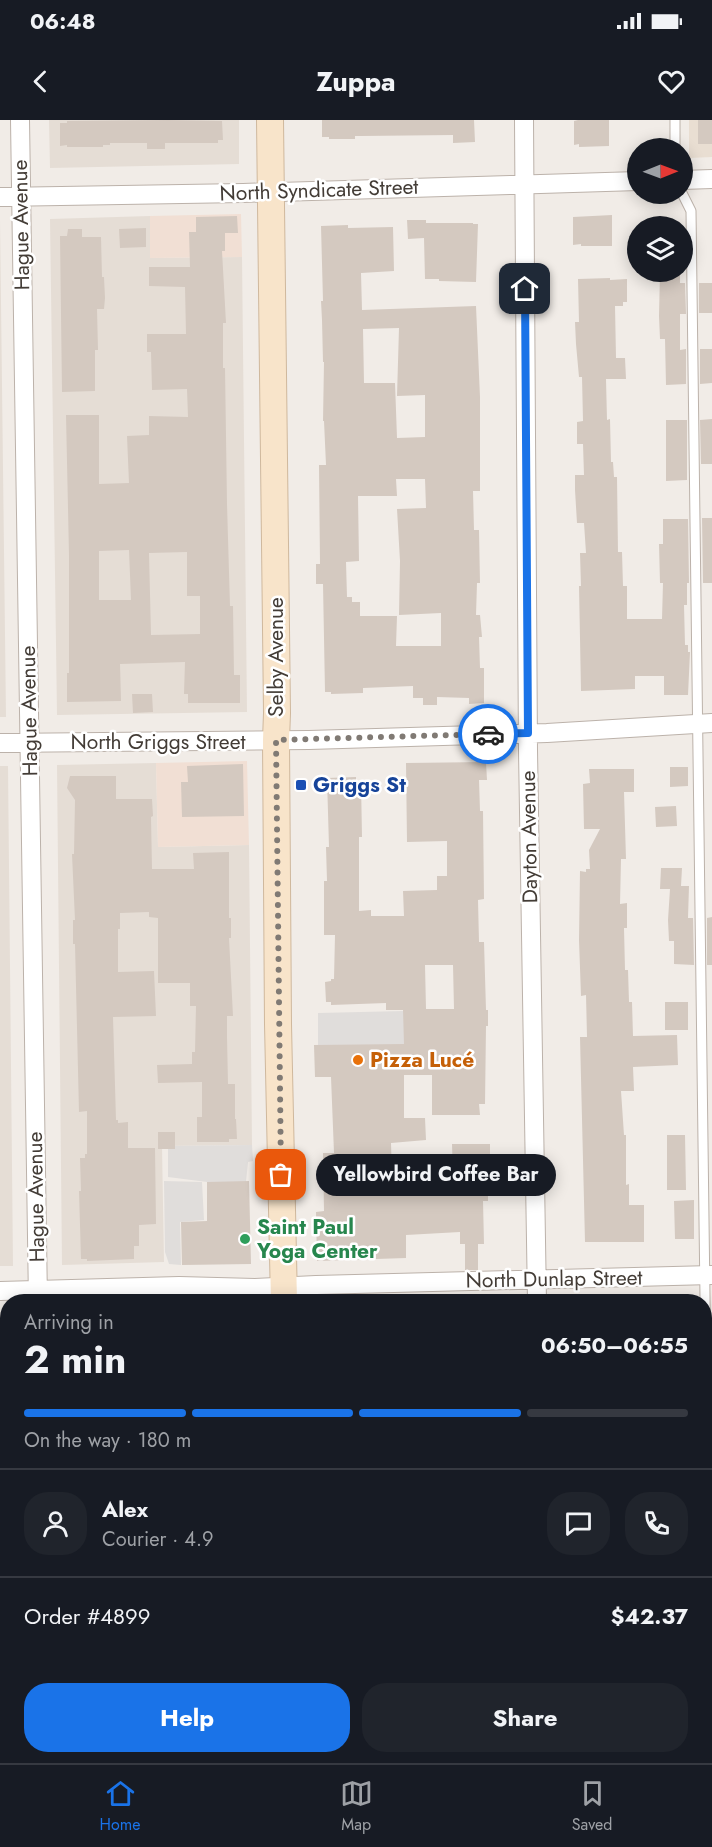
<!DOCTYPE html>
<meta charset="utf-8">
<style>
:root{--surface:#171b24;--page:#20242c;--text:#f1f3f6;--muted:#9ea1a6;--line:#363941;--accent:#1a73e8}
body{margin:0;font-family:Jost,sans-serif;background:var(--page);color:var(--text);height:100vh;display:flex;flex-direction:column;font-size:22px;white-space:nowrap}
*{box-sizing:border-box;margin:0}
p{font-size:20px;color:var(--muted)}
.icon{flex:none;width:33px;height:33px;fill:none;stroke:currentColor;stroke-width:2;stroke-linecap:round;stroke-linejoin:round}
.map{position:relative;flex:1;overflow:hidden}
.panel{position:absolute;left:0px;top:1174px;width:712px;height:470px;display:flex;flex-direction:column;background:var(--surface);border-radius:24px 24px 0 0;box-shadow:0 3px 15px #0003}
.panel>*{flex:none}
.needle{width:39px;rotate:89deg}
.buttons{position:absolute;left:627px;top:18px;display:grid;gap:12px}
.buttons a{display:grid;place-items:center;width:66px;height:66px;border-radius:50%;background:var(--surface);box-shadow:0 3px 15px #0003;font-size:30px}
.pin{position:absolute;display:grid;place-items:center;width:51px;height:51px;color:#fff;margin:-26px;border-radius:12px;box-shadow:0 3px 9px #0006}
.courier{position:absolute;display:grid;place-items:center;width:60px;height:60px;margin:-30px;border:4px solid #1a73e8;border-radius:50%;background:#fff;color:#222;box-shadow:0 2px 8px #0007}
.bubble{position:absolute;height:42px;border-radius:21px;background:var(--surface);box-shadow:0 3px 15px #0003;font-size:20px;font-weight:700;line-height:42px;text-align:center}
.head em{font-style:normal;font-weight:700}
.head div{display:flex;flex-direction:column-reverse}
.head{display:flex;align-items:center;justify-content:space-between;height:102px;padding:0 24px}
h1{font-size:39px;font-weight:700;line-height:45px}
.bar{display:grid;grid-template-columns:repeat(4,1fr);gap:9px 6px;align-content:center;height:72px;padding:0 24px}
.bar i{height:8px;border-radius:4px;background:var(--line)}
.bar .on{background:var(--accent)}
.bar p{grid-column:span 4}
.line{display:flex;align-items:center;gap:15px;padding:0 24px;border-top:2px solid var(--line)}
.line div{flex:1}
.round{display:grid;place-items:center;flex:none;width:63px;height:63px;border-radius:24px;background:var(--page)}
.button{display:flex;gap:12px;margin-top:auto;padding:12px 24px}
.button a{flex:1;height:69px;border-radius:24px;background:var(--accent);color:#fff;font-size:24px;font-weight:700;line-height:69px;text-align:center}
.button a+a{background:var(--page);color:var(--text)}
.status{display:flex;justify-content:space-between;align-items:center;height:42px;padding:0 30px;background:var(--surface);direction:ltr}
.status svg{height:16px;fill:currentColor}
header{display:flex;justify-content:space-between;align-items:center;height:78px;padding:0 24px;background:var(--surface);font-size:27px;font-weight:700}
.tabs{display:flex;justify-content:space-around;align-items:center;height:84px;border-top:2px solid var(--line);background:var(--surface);font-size:16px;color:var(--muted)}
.tabs a{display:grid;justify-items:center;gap:3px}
.tabs .on{color:var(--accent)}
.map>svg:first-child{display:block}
.residential{fill:#e5ddd5}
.commercial{fill:#f1dfd4}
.education{fill:#e9ded2}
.parking{fill:#e0dddb}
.building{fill:#d4c9c0;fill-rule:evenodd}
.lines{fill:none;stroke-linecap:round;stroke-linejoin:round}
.lane-casing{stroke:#bcb2aa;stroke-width:11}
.street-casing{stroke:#bcb2aa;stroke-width:20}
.secondary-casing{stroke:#cfb89d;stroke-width:28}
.lane{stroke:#fff;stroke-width:9}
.street{stroke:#fff;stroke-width:18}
.secondary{stroke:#f8e4ca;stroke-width:26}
.done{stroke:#807a74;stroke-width:6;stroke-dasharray:0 10.8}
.route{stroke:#1a73e8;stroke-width:8}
.transit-dot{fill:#1a4fb4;stroke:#fff;stroke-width:2}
.food-dot{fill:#e8710a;stroke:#fff;stroke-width:2}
.leisure-dot{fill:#2e9e5b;stroke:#fff;stroke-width:2}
.labels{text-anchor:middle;stroke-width:5;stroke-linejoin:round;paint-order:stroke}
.street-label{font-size:21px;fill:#433c36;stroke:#fff}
.transit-label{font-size:21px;font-weight:bold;fill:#164399;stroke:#fff;text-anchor:start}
.food-label{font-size:21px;font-weight:bold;fill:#c56008;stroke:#fff;text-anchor:start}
.leisure-label{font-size:21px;font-weight:bold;fill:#27864d;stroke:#fff;text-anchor:start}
</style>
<div class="status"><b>06:48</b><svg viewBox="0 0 49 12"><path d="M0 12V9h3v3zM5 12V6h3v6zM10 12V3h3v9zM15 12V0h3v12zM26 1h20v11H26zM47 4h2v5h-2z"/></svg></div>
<header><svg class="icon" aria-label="back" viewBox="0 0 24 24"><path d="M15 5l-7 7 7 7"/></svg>Zuppa<svg class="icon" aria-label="heart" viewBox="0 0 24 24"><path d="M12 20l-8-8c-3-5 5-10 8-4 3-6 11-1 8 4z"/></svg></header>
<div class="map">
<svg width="712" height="1643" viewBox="0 0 712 1643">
<rect width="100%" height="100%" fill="#f1ece7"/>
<path class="residential" d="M49,0H239V44L50,48Z
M150,96L151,138L242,137L247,592L57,595L50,99Z
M0,99L6,597H0Z
M156,643L158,727L249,725L252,1025L162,1026L164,1142L62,1145L57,645Z
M0,646H8L13,1146H0Z
M7,1196L8,1636L19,1637V1643H0V1197Z
M258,1636V1643H70V1636Z"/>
<path class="commercial" d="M241,94L242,137L150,138V96Z
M247,641L249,725L158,727L156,643Z"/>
<path class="education" d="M689,0H712V37L689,38Z"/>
<path class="parking" d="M404,891V925L318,926V893Z
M252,1025L253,1041L248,1042L246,1062H207L168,1057V1026Z
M164,1061L202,1062L204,1100L180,1102L181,1145L169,1144L165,1132Z"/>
<path class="building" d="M168,0L222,1L223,20H218V23H165V29H147V23H110V25H103V27H67V25L60,26V3H67V1Z
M322,0H474L475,22L453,23V15L361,16H355V19H329V17H322Z
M578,0H609V26L579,27V24L574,25V1Z
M698,0H712V24H698Z
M612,95V126H581V124L573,125V97Z
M237,96L238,113H225V131H222L226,203H223V248H225L227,384L230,486H233L234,555H240V583H188V574H184L185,542L120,544L121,581L67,582V553H69V435L66,295H99V364L129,363L127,316L149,315V296L188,297L187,269L152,270L151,232H147V214H186L185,167L149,166V147H190L189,112H196V97ZM129,430L131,480H99V431ZM187,432V476H200V514L151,515L149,433Z
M407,100H426V103H473V104H478L476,162L439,161V159H425L424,118L408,119Z
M348,105V108L393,107L394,151L361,153L362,190L476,186L480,277V371H473L474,410H479L480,463H477L476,495H480L482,517H479L480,548H484V583L469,584V578L437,577V585H423V578H413V566L363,568V573L331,574V572H325L323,464H316V444H320L319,345H326L324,301H323L324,242H323L322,200L321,181H323L321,106ZM399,208L397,276L425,275V317L397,318L395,263H364L363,209ZM396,359H425L426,388L397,389L400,441L399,495L441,493V526H396L397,496H360V482H352V477H347L346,442L359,441L358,376H397Z
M146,108V127L120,128L119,109Z
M68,109H82V117H101L102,157H104L105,178L104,189H97L98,230H95V271L62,272L60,116H67Z
M660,152H680V163H685L686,194H680V230L686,229V264L666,265L665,219H660L659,196Z
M610,158V160L627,159V182H623V186H615L616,238H625L626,259H606L607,300L610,299L611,342H613L614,357H617L618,432H622L623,466H627V499H662L663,463H660L659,424H663V399H688L689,463H687V485H684L685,525H688V532H690L688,575H664V556H635V569L581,571L579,466H581L580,433H586L584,403H577L575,370V355H584L583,324H577V302L583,301L582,257H579L576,224L575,202H579L578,159Z
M699,163H712V193H699Z
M700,229H712V263L700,264Z
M712,299V344H701L700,300Z
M666,300H687V360L666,361Z
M702,398H712V463H703Z
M132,574H152L153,592L133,593Z
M486,642L487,660H479L480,691H483L484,779L478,780L479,822H484L486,890H488V906H486L485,984H479L480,995H432V955H404V998H425L426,1020L391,1023L392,1058L445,1057V1055H453L452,1024H490V1050H488V1081H483L484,1124H478V1150H465V1124H460V1112L406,1115V1138L317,1141L316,1092L324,1091L323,1033H334L331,957H315L314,925L404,924L403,890H386V883L331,885V882H326L325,862L331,861V859H334L335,815H324V761H327L326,727H329L327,658L356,657V662H361L362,717H359V791L371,790V796H404L403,771L437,770V756H447V721L407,722L406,643ZM425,845H453L454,889H426Z
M243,644L244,696L182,697L181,662H188L187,646Z
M670,647H688V666L670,667Z
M589,649H634V672H624L626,739H621L620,784L627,783V808H624L625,850H628L629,882H632L633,916L677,915L678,945L633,947L634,971H621L624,1015H626V1065L629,1064V1085H644V1122H585L580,917H587L586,875L581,876L579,820L580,751L586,752V749H590L589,730L600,709H584L583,664L590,663Z
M70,656H116V679H152L153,696L151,697L152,749H194L193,733L229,732V798H231V818H229L233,896H227V917L228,964H235V999H236L237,1019H229V1022H197V997H202V962L158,963L157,945L192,944V932H195L196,886H190V863H158V798L149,797V792L120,793V809H118V852L154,851L156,896L113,897L116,1000H118V1003L128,1002V1028H155L156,1104L139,1105V1126H134V1139L87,1141V1139H81L79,1071H81L80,1038H85V1034H87V991L79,992L75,824H73V800H75L72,734H74L75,680L67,668Z
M676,686L677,706L656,707L655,687Z
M661,748H682L681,766H689L688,798H693L694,845L674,844V821H669L668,800L670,769H660Z
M712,797V845H707V798Z
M665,882H688V910H665Z
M158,1012H175V1029H158Z
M667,1015H685L686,1070H667Z
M249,1061L251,1144L182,1145L181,1102L207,1101V1062Z
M694,1080V1119H675L674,1081Z"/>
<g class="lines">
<defs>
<path id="lane" d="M675,0V28
M682,73L691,91L711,1643"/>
<path id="street" d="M20,0L38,1182
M524,0L528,630L537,1182
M682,60L712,59
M0,77L243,73L638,61
M0,623L309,620L547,613L712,603
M0,1171L179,1166L255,1168L316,1165L712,1155
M43,1636V1643
M542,1636V1643"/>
<path id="secondary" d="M270,0L277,593L276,620L278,904L284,1182
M289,1636V1643"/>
</defs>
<use href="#lane" class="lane-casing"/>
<use href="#street" class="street-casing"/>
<use href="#secondary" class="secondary-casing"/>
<use href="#lane" class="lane"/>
<use href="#street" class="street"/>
<use href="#secondary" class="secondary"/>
</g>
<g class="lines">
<path class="done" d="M281,1055L276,620L488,614"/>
<path class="route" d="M488,614L528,613L525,169"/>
</g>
<rect class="transit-dot" x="295" y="659" width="12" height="12" rx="3"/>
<circle class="food-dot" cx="358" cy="940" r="6"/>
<circle class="leisure-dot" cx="245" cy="1119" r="6"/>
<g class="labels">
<g class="street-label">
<text transform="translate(319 70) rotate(-2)" y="7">North Syndicate Street</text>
<text transform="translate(21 105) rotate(-91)" y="7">Hague Avenue</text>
<text transform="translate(276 537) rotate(-90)" y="7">Selby Avenue</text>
<text transform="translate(29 591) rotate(-91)" y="7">Hague Avenue</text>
<text x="158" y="629">North Griggs Street</text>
<text transform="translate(529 717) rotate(-91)" y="7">Dayton Avenue</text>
<text transform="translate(36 1077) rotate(-91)" y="7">Hague Avenue</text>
<text transform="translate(554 1159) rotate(-1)" y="7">North Dunlap Street</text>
</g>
<g class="transit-label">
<text x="313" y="672">Griggs St</text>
</g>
<g class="food-label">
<text x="370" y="947">Pizza Lucé</text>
</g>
<g class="leisure-label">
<text x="257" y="1114">Saint Paul<tspan x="257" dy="24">Yoga Center</tspan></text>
</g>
</g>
</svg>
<div class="buttons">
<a><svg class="needle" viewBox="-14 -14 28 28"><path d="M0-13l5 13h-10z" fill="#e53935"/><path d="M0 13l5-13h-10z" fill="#9ea1a6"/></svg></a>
<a><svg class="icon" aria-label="layers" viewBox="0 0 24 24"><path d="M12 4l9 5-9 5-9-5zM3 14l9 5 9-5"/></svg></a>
</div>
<div class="pin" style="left:281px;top:1055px;background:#ea580c"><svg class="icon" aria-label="bag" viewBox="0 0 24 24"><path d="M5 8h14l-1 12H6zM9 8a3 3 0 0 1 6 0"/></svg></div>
<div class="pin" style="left:525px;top:169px;background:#1f2937"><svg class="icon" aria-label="home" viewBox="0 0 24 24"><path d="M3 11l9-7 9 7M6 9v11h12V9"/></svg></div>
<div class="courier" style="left:488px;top:614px"><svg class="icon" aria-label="car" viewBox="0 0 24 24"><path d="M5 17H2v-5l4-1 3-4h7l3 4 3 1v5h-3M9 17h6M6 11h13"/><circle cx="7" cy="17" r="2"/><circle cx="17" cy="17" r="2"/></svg></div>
<div class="bubble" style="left:316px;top:1034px;width:240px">Yellowbird Coffee Bar</div>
<section class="panel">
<div class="head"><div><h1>2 min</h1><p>Arriving in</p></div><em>06:50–06:55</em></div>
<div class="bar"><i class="on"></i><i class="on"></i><i class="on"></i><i></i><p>On the way · 180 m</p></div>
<div class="line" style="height:108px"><a class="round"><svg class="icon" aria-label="person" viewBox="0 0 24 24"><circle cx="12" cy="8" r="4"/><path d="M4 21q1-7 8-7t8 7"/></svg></a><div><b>Alex</b><p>Courier · 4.9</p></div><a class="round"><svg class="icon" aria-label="chat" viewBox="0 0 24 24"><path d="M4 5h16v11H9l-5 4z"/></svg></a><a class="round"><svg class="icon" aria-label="phone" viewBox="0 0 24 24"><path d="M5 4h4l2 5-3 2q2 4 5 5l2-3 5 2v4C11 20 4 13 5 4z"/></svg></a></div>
<div class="line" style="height:78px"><div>Order #4899</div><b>$42.37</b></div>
<div class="button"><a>Help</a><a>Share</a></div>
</section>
</div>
<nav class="tabs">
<a class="on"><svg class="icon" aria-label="home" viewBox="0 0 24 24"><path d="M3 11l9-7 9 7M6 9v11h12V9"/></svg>Home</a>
<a><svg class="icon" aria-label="map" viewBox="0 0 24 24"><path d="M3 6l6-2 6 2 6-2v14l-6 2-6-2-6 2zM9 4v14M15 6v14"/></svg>Map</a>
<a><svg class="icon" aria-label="saved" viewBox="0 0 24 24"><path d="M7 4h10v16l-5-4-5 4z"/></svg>Saved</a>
</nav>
